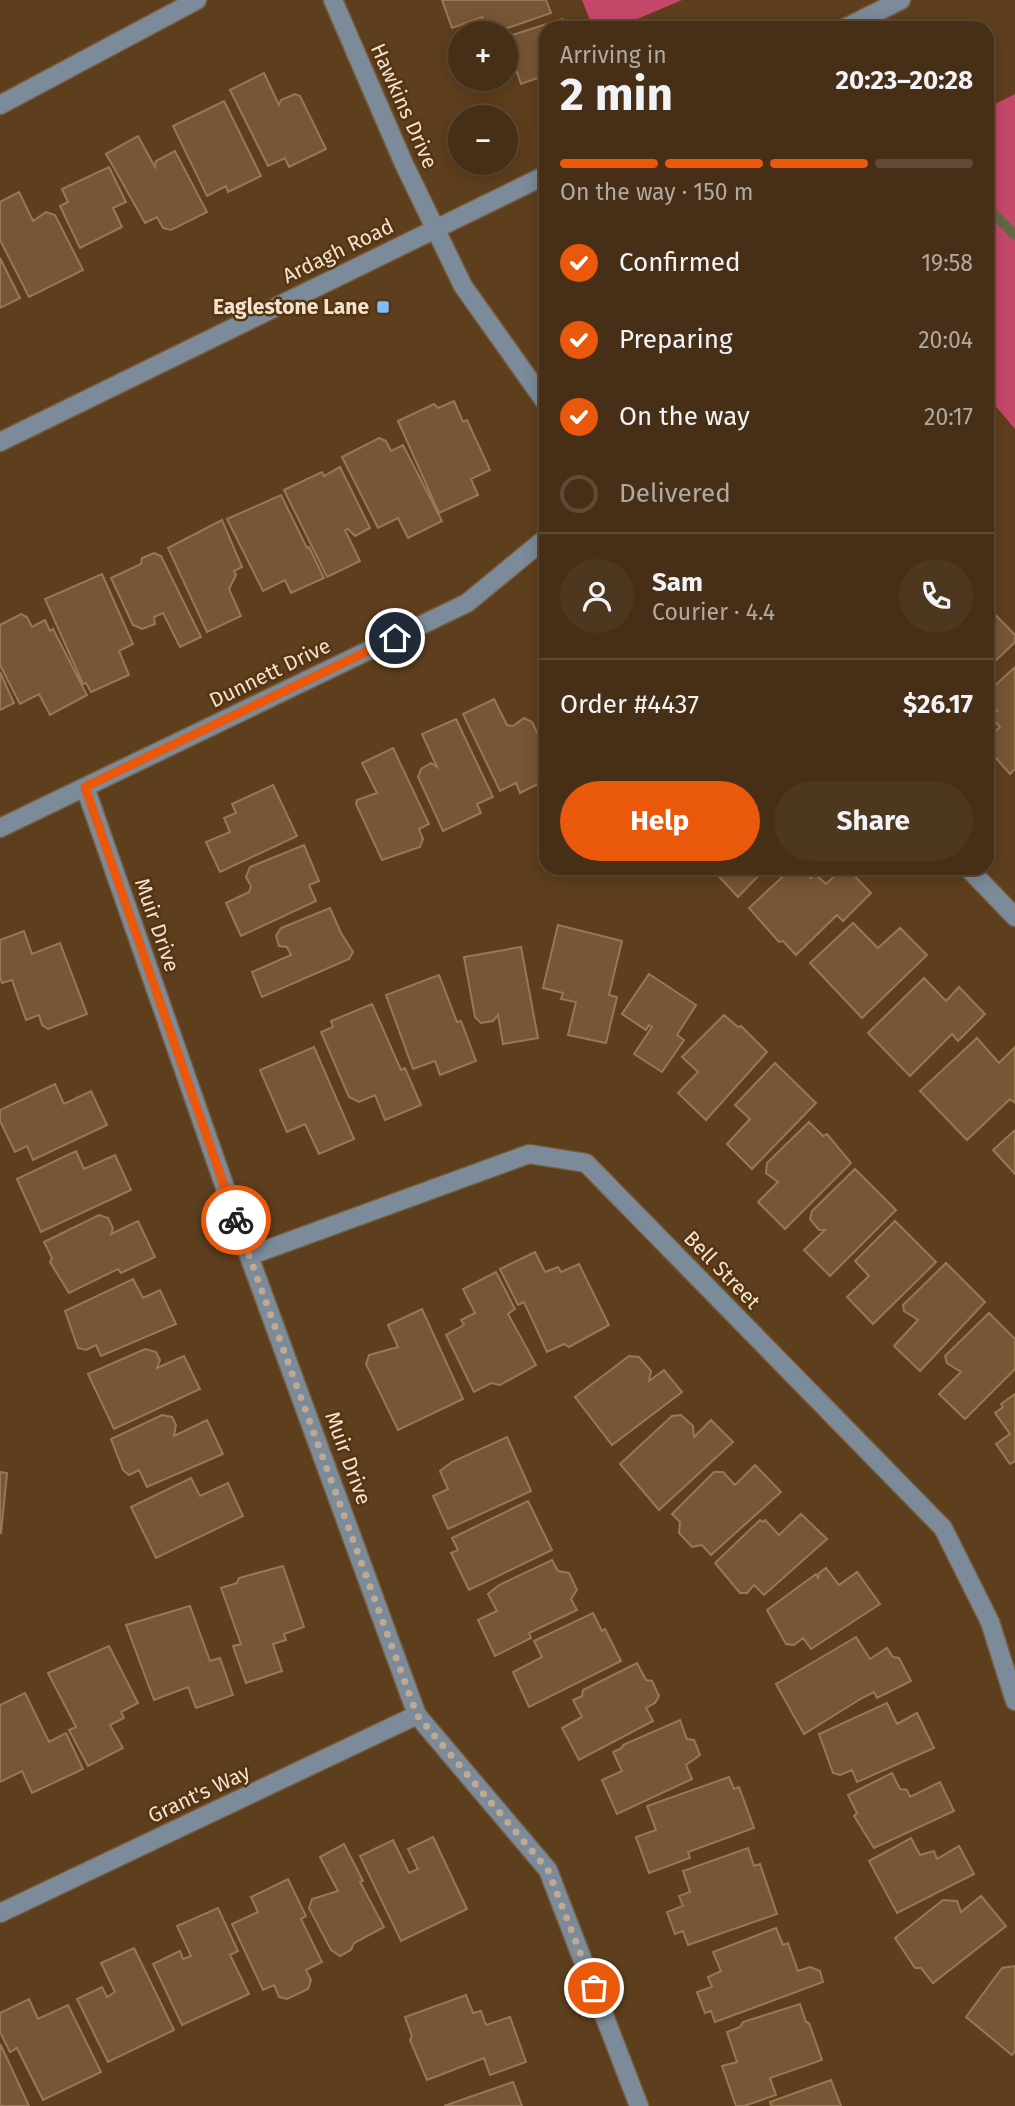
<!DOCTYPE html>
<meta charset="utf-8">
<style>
:root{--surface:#462f16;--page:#4d371f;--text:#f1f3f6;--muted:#b0a9a1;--line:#5e4a35;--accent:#ea580c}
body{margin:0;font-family:"Fira Sans",sans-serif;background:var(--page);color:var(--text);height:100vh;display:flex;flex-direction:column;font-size:26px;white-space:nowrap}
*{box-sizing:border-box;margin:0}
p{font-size:23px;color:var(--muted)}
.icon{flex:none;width:38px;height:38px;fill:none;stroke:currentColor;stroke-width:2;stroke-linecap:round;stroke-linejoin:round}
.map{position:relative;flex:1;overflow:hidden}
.details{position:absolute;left:539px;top:21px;width:455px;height:854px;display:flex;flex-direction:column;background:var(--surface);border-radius:21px;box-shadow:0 4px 18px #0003,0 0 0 2px var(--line)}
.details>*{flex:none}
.controls{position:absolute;left:448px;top:21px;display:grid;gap:14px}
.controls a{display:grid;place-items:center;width:70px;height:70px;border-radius:50%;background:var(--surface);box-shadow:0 4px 18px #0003,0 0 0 2px var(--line);font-size:35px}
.pin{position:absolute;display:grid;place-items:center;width:60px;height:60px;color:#fff;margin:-30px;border:4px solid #fff;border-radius:50%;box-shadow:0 2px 7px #0007}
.courier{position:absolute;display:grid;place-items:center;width:70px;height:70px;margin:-35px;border:5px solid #ea580c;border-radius:50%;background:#fff;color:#222;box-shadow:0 2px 9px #0007}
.head em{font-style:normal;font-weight:700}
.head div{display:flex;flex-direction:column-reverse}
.head{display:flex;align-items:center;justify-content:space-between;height:119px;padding:0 21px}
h1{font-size:46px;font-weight:700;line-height:52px}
.bar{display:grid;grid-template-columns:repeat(4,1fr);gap:10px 7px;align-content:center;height:84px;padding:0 21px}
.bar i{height:9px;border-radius:5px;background:var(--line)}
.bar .on{background:var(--accent)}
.bar p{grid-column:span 4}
.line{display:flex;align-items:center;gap:18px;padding:0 21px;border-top:2px solid var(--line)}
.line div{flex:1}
.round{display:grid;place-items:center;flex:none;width:74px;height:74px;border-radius:37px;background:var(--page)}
ol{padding:0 21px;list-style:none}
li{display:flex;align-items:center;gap:21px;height:77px}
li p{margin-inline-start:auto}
li .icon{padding:7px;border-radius:50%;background:var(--accent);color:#fff;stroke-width:4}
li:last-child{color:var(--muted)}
li i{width:38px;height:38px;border:4px solid var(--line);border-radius:50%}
.button{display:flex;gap:14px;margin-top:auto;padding:14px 21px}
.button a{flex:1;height:80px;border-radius:42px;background:var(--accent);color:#fff;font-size:28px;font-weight:700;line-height:80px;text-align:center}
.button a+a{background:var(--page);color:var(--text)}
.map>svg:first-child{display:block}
.forest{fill:#c5486a}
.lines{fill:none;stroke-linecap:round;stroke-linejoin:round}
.stream{stroke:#646846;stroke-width:10}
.building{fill:#765634;stroke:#997754;stroke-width:2}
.minor-casing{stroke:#795c3d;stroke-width:21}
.minor{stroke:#7b8b9a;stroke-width:18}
.done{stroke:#c0a891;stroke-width:7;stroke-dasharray:0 12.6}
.route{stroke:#ea580c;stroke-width:9}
.poi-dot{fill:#7dbef9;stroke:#533512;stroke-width:2.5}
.labels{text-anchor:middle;stroke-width:5;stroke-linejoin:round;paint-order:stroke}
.street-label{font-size:21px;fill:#f4e1cf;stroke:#533512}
.poi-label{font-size:21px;font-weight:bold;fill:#f4e1cf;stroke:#533512;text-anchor:end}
</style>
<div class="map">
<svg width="1015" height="2106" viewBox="0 0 1015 2106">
<rect width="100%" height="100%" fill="#5e3f1d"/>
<path class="forest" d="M582,0H682L616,28H593Z
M1015,94V429L987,396V108Z"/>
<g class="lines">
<path class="stream" d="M987,207L1015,235"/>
</g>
<path class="building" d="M442,0H546L551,13L493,33H488L482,17L452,28Z
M562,19L568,22L570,28H546V75L521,84L517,72L506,76V37Z
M264,73L279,105L281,100L295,94L300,96L326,149L289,167L285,158L268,166L230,90Z
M224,101L261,176L228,192L226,186L207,196L173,126Z
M138,136L155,167L156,161L175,151L207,212L171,230L163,228L157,217L145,223L106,154Z
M109,167L126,202L113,208L122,227L80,248L60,206L68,202L62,189Z
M19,192L33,221L46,212L55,215L83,270L29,297L0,240V202Z
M0,258L20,298L0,308Z
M454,401L463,422L467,420L490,470L471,479L478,495L439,513L398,421L434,404L438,408Z
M379,438L386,441L391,451L403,445L442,521L408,538L398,518L378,528L342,457Z
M340,467L370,528L355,536L348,529L345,530L360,561L327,577L284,490L322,472L324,476Z
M281,495L307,548L309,547L324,578L291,593L285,580L263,591L227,519Z
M222,520L242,567L234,571L236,575L229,589L241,616L207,632L168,548Z
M154,553L161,556L201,637L180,647L163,613L154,617L155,624L142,629L133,625L111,578L141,564L142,558Z
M102,574L133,644L119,651L129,675L91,692L86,683L83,684L45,599Z
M987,606L1015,635V642L987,669Z
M21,614L27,617L32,627L45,620L50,631L53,629L87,695L50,715L39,694L20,704L0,665V625Z
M1015,667V769L1010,774L987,748V739L1000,727L991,717L997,711L987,699V693Z
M0,672L14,703L0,710Z
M494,699L507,725L513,726L524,718L532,722L546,751V780L520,793L516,783L500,791L463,714Z
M456,719L493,797L477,804L481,813L443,831L418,777L421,769L431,763L437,767L422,734Z
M393,748L429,824L419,829L423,839L420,847L382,860L356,804L357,800L377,793L362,763Z
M273,785L297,836L220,872L206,842L230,832L224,818L236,813L232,804Z
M304,845L319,881L309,885L316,901L241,936L226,903L249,892L251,886L246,877L250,867Z
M711,868H766L738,897Z
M792,868H801L811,878L815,874L826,884L843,868H847L871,893L843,921L837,915L796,955L783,941L779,942L749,908Z
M330,908L341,933L353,952L349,959L262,997L252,972L291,955L287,947L279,946L276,936L281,928Z
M853,923L878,948L900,928L927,955L862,1018L810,963Z
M558,925L622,941L609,995L617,997L606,1043L568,1035L576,1002L561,999L563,993L543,988Z
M24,931L32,954L60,943L87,1014L48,1029L42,1025L39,1015L26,1020L12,980L2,983L0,977V940Z
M521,947L538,1038L503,1044L498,1015L493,1021L481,1023L475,1017L464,957Z
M649,974L696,1005L677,1035L684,1040L662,1072L634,1054L652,1027L649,1025L646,1030L622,1014Z
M439,975L457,1022L461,1021L476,1061L440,1075L435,1061L413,1069L386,995Z
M924,978L946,1001L959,987L985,1014L958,1041L952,1034L910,1076L868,1033Z
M372,1004L401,1070L405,1068L421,1105L385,1120L375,1095L359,1102L349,1097L321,1032L333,1027L331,1021Z
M724,1015L738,1027L741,1026L767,1052L706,1120L678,1093L698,1072L682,1057Z
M977,1038L999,1063L1015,1047V1103L1010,1099L967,1140L920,1091Z
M314,1047L354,1139L319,1154L305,1124L287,1132L260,1070Z
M775,1063L816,1103L752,1169L727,1144L750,1119L735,1105Z
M55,1084L64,1104L91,1091L107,1125L33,1160L27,1146L15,1152L0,1121V1110Z
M809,1122L823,1136L827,1134L851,1163L785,1229L758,1202L778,1182L766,1173L767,1163Z
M1015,1130V1174L993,1150Z
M76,1151L84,1169L115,1155L131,1190L41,1232L17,1179Z
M855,1169L896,1210L830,1276L804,1250L825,1230H819L810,1219L812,1211Z
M99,1215L108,1218L113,1228L111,1234L138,1221L155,1257L121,1273L118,1269L69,1293L50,1262L52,1258L44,1242Z
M895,1221L936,1262L873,1324L847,1297L869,1276L855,1261Z
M535,1252L545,1272L558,1267L561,1272L579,1264L609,1325L569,1347L564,1344L547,1352L524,1302L518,1305L500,1269Z
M946,1263L985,1302L920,1371L894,1346L918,1320L904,1311L903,1305Z
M496,1272L515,1309L508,1314L536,1365L500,1385L491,1383L474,1392L446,1335L464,1325L461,1320L475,1313L463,1289Z
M133,1279L143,1298L160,1290L176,1324L101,1356L96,1345L86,1350L78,1348L65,1311Z
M422,1309L463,1399L398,1430L366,1364L369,1355L398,1347L388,1325Z
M989,1313L1015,1339V1369L965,1419L939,1394L961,1372L947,1363L945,1356Z
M145,1349L156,1352L160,1360L157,1368L184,1356L200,1389L114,1429L88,1374Z
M629,1356L639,1357L651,1371L649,1381L664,1370L682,1392L612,1445L575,1397Z
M1015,1394V1461L1010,1464L996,1444L1010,1434L995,1413L1003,1407L1001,1404Z
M162,1415L172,1417L176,1425L174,1436L207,1420L223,1454L147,1487L139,1470L129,1475L123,1470L111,1439Z
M681,1415L693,1426L694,1437L711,1420L733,1442L659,1510L620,1464L672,1416Z
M507,1437L531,1491L448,1529L433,1496L448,1489L440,1471L452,1462Z
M755,1465L781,1492L711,1555L702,1545L692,1547L679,1533L680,1522L672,1514L714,1472H723L735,1485Z
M0,1472L7,1473L1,1533H0Z
M191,1478L200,1496L228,1483L243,1516L156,1558L131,1507Z
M528,1501L552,1550L469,1590L451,1553L458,1550L452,1538Z
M801,1514L827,1539L764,1595L754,1585L747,1593H740L715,1563L760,1520L763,1522L765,1520L779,1535Z
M552,1560L558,1571L569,1573L577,1590L571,1599L577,1610L529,1633L531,1638L495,1656L478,1620L497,1611L488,1594L499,1585Z
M283,1566L304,1627L284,1634L286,1640L273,1644L282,1671L246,1683L233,1646L241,1644L221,1588L237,1583L239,1578Z
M826,1568L839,1585L857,1572L880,1604L811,1649L803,1638L794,1645L786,1644L767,1610L816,1574L818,1578L819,1573Z
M190,1606L210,1661L220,1658L233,1695L196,1708L188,1687L154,1700L126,1625Z
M593,1613L602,1631L605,1629L621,1661L529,1707L513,1672L542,1657L534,1641Z
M856,1637L870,1659L887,1648L893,1657L899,1658L911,1681L877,1698L874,1692L862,1698L804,1734L776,1684Z
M109,1646L138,1703L121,1712L124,1718L110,1725L123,1748L88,1766L69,1730L76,1727L48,1673Z
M637,1663L646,1680L652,1681L659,1696L655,1703L646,1708L653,1721L579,1760L562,1728L582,1717L573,1700L582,1696L583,1690Z
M25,1693L49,1742L66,1733L83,1769L32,1793L22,1771L0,1782V1705Z
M887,1703L897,1724L917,1713L934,1748L857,1782L852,1770L840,1775L833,1773L819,1734Z
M680,1720L687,1739L694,1740L700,1755L686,1765L692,1779L617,1814L602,1780L622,1771L613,1752L622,1748L623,1745Z
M892,1773L900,1789L907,1790L910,1797L940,1782L954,1811L874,1848L854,1816L857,1813L848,1795Z
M729,1777L734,1789L739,1787L754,1828L688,1852L690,1858L649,1873L636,1837L656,1830L647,1806Z
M433,1837L467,1909L401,1941L360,1856L393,1840L409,1873L418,1869L408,1849Z
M911,1838L920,1855L934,1851L937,1859L959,1846L974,1874L897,1913L869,1861Z
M344,1844L363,1881L360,1882L384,1927L354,1943L351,1950L340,1956L331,1950L309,1908L312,1899L338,1891L320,1857Z
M748,1848L754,1866L760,1864L777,1914L688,1945L683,1931L675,1934L667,1912L683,1906L679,1896L690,1892L683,1871Z
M288,1879L306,1916L301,1919L322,1962L306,1970L311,1980L308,1989L287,1999L279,1997L274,1985L263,1990L232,1924L258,1912L251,1897Z
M981,1896L1006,1926L933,1983L921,1968H915L895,1938L943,1900L957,1901L961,1912Z
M218,1908L238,1951L230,1955L249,1994L182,2025L153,1964L180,1951L183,1959L191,1956L177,1926Z
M776,1928L783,1945L788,1943L798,1971L810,1967L820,1971L823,1982L715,2022L711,2011L705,2013L697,1992L712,1987L708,1977L721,1971L713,1952Z
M134,1948L174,2030L108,2062L77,1999L102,1987L107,1997L115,1992L101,1963Z
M1015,1966V2051L1012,2055L966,2017L1002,1968Z
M466,1995L473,2013L481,2011L486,2025L510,2017L526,2062L490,2075L484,2058L427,2080L410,2040L412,2036L405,2017Z
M29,1999L38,2019L68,2005L101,2072L43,2100L17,2048L10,2052L0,2032V2013Z
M800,2004L806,2022L809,2023L822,2060L770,2078L776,2095L744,2106H736L722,2066L737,2062L727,2032L740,2027L743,2022Z
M0,2044L5,2054L29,2106H0Z
M831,2080L841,2106H771L770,2102Z
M513,2082L522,2106H444Z"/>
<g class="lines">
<defs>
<path id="minor" d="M333,0L404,164L463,286L546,403
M845,28L901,0
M0,105L197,0
M0,442L546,175
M85,787L249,1256L417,1715L548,1870L639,2106
M0,828L467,603L546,538
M968,868L1015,917
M249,1256L529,1154L586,1163L943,1528L990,1622L1015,1701
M0,1913L417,1715"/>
</defs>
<use href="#minor" class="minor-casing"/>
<use href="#minor" class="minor"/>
</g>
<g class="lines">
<path class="done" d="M236,1220L417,1715L548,1870L594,1988"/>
<path class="route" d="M236,1220L85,787L395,638"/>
</g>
<rect class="poi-dot" x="376" y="300" width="14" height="14" rx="3.5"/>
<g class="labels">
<g class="street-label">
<text transform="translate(404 106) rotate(66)" y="7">Hawkins Drive</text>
<text transform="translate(338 251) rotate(-26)" y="7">Ardagh Road</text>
<text transform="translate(270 673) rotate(-26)" y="7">Dunnett Drive</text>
<text transform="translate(157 925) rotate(71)" y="7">Muir Drive</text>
<text transform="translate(722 1270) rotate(46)" y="7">Bell Street</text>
<text transform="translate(348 1458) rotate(70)" y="7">Muir Drive</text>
<text transform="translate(199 1794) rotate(-25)" y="7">Grant's Way</text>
</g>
<g class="poi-label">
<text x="369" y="314">Eaglestone Lane</text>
</g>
</g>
</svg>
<div class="controls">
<a>+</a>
<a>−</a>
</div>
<div class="pin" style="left:594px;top:1988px;background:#ea580c"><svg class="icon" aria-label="bag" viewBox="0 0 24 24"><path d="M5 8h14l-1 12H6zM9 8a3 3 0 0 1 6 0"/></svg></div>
<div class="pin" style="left:395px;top:638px;background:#1f2937"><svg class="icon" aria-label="home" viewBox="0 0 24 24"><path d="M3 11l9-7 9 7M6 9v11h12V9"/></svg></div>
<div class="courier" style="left:236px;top:1220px"><svg class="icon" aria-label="bike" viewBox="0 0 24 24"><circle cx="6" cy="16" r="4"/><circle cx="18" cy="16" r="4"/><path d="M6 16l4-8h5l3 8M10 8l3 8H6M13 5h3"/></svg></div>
<section class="details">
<div class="head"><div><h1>2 min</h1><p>Arriving in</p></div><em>20:23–20:28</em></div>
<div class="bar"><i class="on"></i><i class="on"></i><i class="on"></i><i></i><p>On the way · 150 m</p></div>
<ol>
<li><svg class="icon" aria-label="check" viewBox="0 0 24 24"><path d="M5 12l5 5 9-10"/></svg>Confirmed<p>19:58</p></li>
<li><svg class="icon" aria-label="check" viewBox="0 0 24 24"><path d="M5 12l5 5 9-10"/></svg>Preparing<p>20:04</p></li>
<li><svg class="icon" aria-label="check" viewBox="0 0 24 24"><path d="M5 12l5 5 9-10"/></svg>On the way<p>20:17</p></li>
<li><i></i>Delivered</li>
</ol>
<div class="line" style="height:126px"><a class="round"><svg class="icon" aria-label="person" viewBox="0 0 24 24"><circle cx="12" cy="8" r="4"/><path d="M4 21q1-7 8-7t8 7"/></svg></a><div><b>Sam</b><p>Courier · 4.4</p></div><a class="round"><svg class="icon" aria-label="phone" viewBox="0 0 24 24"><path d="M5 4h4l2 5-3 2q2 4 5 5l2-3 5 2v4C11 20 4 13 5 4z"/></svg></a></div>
<div class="line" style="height:91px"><div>Order #4437</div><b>$26.17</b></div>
<div class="button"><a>Help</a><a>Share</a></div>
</section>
</div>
